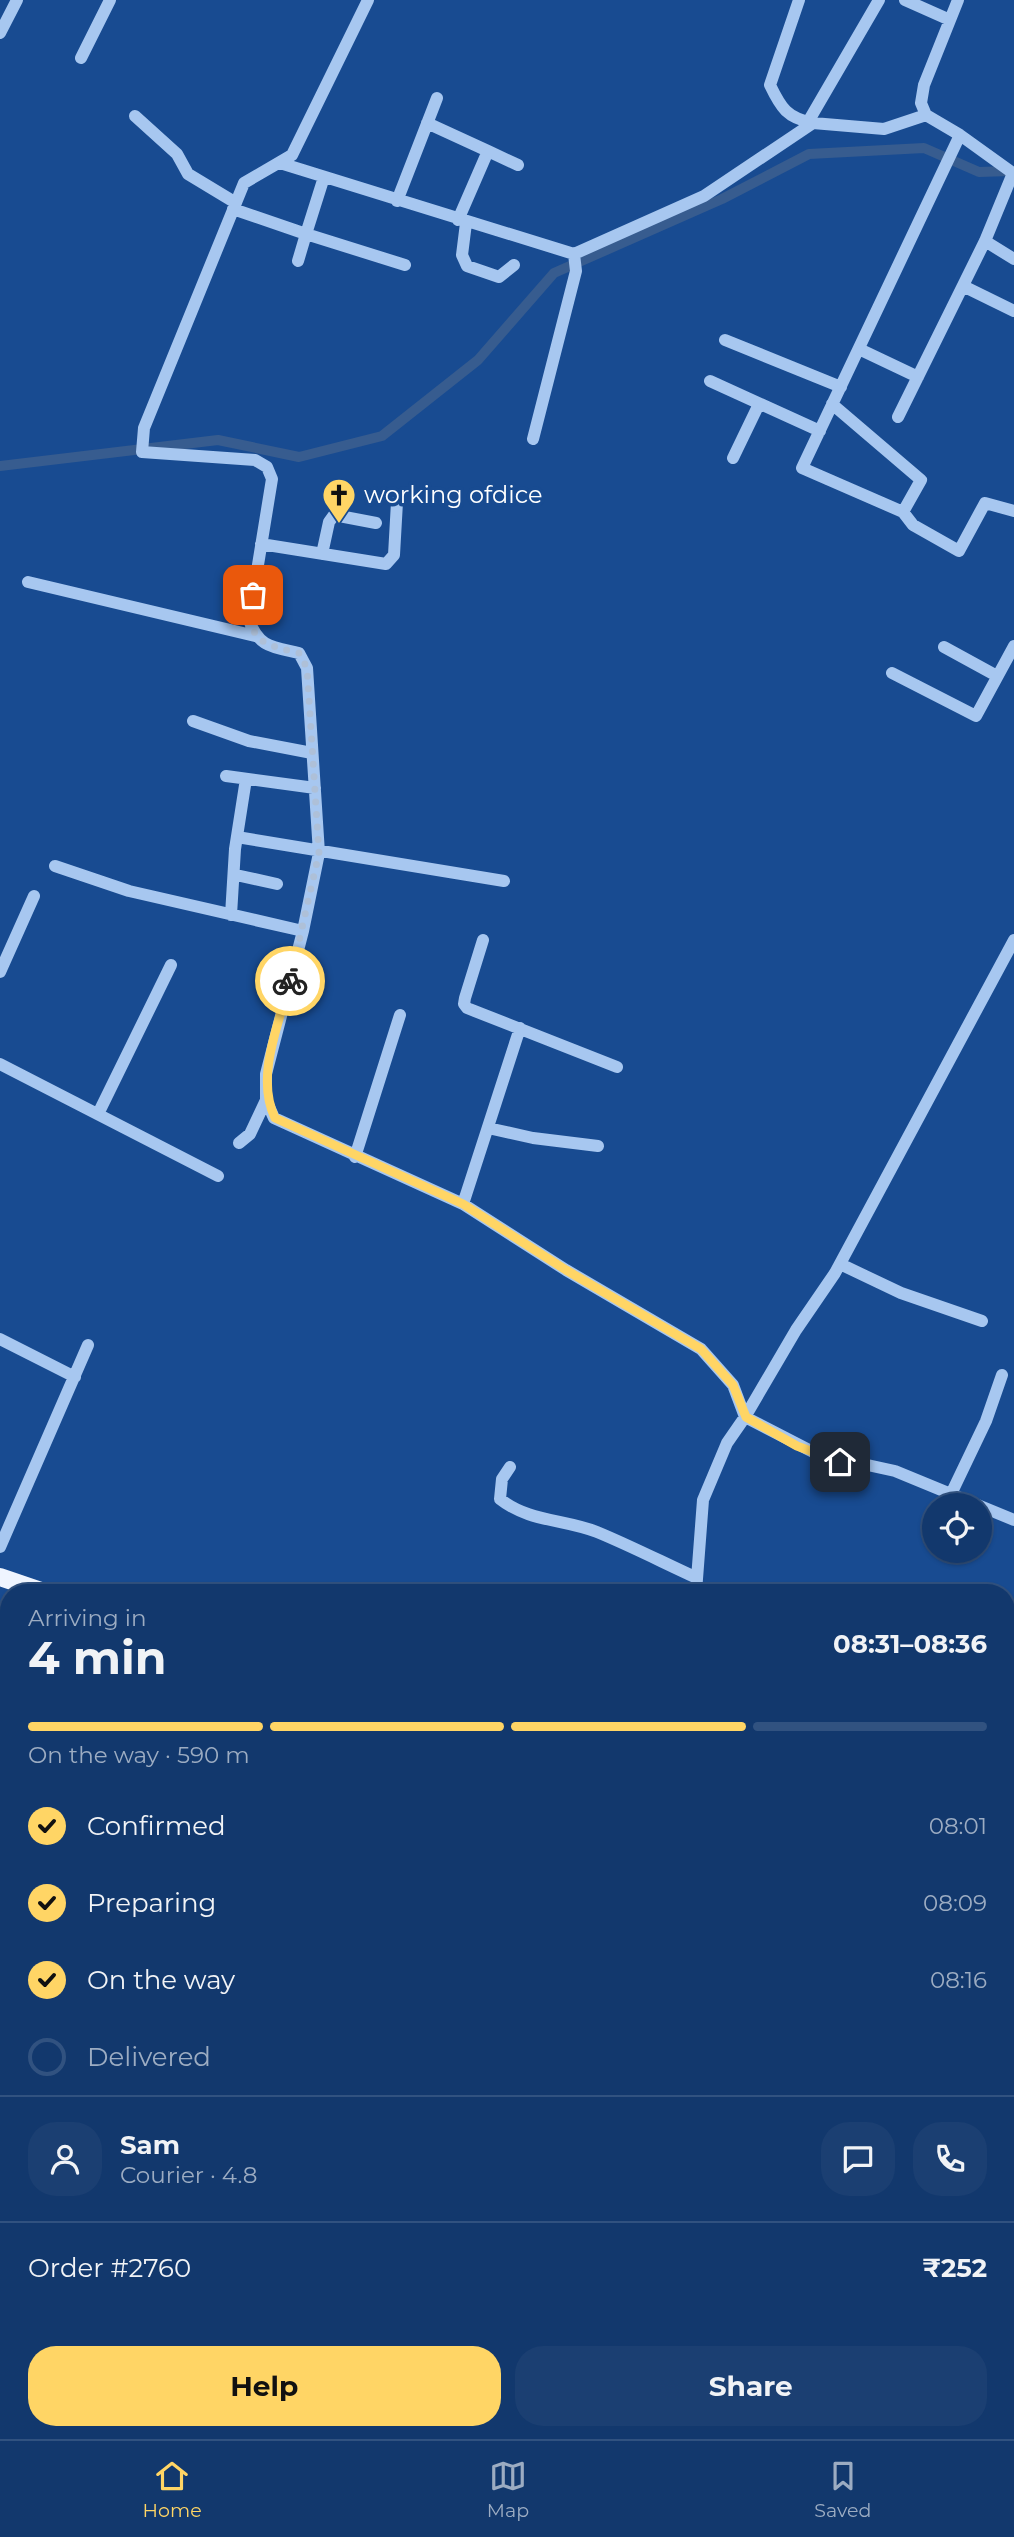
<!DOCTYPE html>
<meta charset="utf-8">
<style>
:root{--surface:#12386d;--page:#1b3f72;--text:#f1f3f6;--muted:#9cacc2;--line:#315280;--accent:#ffd565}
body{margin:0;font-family:Montserrat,sans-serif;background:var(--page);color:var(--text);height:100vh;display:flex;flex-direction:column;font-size:26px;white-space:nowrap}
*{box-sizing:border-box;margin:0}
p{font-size:23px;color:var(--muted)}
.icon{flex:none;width:38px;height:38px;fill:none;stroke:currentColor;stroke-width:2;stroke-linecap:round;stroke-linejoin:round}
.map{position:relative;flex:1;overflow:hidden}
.sheet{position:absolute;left:0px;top:1584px;width:1015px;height:856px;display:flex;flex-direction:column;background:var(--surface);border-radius:28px 28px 0 0;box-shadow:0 2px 5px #0004,0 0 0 2px var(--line)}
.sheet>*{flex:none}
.buttons{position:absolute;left:922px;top:1493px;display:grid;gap:14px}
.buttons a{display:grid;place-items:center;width:70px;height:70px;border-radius:50%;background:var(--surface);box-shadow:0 2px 5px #0004,0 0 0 2px var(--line);font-size:35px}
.pin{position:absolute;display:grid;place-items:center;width:60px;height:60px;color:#fff;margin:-30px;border-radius:14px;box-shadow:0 4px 10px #0006}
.courier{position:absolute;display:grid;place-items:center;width:70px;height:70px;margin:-35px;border:5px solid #ffd565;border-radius:50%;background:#fff;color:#222;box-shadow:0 2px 9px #0007}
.headline em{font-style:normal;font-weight:700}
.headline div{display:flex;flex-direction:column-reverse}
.headline{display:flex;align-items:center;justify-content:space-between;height:119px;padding:0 28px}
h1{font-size:46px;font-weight:700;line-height:52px}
.bar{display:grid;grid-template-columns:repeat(4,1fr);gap:10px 7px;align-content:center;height:84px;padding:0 28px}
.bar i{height:9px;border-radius:5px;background:var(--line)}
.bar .current{background:var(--accent)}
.bar p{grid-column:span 4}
.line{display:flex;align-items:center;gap:18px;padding:0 28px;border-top:2px solid var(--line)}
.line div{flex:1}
.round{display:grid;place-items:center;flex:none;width:74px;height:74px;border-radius:28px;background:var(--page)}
ol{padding:0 28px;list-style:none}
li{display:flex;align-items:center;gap:21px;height:77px}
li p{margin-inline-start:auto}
li .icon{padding:7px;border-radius:50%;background:var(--accent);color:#111;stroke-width:4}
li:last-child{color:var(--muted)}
li i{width:38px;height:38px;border:4px solid var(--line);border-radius:50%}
.button{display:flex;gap:14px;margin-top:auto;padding:14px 28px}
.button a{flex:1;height:80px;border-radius:28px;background:var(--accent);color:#111;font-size:28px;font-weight:700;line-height:80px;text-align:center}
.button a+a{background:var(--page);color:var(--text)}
.menu{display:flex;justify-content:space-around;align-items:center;height:98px;border-top:2px solid var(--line);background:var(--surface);font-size:19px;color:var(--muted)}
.menu a{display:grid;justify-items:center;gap:4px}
.menu .current{color:var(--accent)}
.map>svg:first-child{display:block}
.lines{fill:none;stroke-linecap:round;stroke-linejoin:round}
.canal{stroke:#375c8f;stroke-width:10}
.minor{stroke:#a7c7f0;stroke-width:12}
.major{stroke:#eff5ff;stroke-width:18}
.done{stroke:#aec0d8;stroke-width:7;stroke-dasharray:0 12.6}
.route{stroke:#ffd565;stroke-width:9}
.labels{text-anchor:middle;stroke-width:7;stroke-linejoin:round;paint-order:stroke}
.poi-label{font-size:24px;fill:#fff;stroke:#184b91;text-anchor:start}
</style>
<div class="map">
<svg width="1014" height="2439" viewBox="0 0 1014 2439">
<rect width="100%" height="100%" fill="#184b91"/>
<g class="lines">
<path class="canal" d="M0,466L218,440L299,457L382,436L478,360L554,273L722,199L809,154L924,148L979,172L1010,171"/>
<path class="minor" d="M368,0L292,155L244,183L144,428L142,452L255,460L267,467L272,479L249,620C259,648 273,647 299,653L307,668L319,853L303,931L266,1074V1100L274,1118L463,1204L566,1270L701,1349L733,1385L745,1417
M799,0L770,85C781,108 787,118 813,123
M905,0L950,20
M958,0L924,85L921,103L926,115L960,135L1014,174
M0,33L17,0
M81,58L110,0
M135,116L177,154L188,174L236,203
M808,122L879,0
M427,123L488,151L458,220
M960,135L802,468L903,512L913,525L959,551L985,503L1014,511
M488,151L518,165
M280,163L574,254L704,196L813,123L884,129L926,115
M397,201L437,98
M233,209L306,234L324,177
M466,223L462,255L467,266L499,277L514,265
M985,241L1014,259
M298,261L306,234L405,265
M963,286L1014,311
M725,340L841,387
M859,349L918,377
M710,381L820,431
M832,404L921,480L903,512
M898,417L985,241L1013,173
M533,439L576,271L574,254
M733,458L759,404
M261,544L386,564L394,555L397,502
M322,554L329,522L334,515L376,523
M28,582L255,636
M944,647L997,676
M892,673L976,716L1014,646
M193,721L249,741L312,753
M226,776L315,788
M237,837L504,881
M55,866L129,891L303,931
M236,875L277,884
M231,915L235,849L246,779
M483,940L465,998L464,1004L467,1008L617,1067
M0,972L34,896
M0,1064L218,1176
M98,1114L171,965
M488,1128L533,1138L598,1146
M239,1143L250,1134L266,1100
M355,1157L400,1015
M463,1204L520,1028
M840,1264L901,1293L982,1321
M0,1339L75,1377
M745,1417L796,1330L835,1273L1014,940
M510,1467L502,1479L500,1499C529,1522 564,1519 597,1532C631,1546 664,1563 697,1578
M952,1492L986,1421L1002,1375
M0,1547L88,1345
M696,1592L703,1500L727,1443L745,1417L817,1454L895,1471L1014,1520
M0,1619L9,1606
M1006,1665L1014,1662
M1006,1758L1014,1760
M1006,1973L1014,1976
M0,2052L9,2027
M0,2251L9,2225
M1006,2328L1014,2312
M0,2380L9,2384
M482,2431L503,2439
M692,2431L706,2439
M84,2439L86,2431
M237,2439L240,2431
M448,2439L450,2431
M515,2439L518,2431
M572,2439L574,2431
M877,2439L882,2431"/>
<path class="major" d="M0,1577L44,1592
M1006,2223L1014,2228"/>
</g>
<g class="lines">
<path class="done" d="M253,595C246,640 258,643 299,653L307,668L319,853L290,981"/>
<path class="route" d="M290,981C279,1024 255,1076 275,1118L463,1204L566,1270L701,1349L733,1385L746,1417L797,1446L840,1462"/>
</g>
<defs>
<symbol id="church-pin" viewBox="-11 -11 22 30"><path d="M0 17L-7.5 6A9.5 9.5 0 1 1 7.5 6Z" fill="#ffd565" stroke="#184b91"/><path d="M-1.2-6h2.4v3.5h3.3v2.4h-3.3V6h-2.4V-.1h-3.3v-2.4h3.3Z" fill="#111"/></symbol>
</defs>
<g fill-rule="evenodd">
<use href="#church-pin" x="320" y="476" width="38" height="52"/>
</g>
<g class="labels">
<g class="poi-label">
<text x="364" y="503">working ofdice</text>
</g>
</g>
</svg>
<div class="buttons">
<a><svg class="icon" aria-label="locate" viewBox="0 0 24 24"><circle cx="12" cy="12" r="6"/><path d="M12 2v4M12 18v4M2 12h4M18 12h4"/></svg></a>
</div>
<div class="pin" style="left:253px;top:595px;background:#ea580c"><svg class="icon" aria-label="bag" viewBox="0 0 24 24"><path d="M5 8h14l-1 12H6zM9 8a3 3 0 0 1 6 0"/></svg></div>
<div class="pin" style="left:840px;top:1462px;background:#1f2937"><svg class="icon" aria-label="home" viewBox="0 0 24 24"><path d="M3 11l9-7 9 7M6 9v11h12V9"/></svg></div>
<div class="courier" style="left:290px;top:981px"><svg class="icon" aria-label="bike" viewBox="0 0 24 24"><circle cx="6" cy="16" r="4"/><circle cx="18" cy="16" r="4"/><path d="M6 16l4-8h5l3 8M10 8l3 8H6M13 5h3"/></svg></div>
<section class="sheet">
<div class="headline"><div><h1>4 min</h1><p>Arriving in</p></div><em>08:31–08:36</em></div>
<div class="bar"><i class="current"></i><i class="current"></i><i class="current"></i><i></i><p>On the way · 590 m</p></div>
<ol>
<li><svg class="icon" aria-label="check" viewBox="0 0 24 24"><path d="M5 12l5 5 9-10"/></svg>Confirmed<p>08:01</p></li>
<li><svg class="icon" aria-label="check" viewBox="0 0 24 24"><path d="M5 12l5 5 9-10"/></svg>Preparing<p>08:09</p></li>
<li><svg class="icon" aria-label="check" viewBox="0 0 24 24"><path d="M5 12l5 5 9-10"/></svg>On the way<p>08:16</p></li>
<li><i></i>Delivered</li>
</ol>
<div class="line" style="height:126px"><a class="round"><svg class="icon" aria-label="person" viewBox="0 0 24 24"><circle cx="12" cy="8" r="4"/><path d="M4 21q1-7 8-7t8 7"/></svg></a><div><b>Sam</b><p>Courier · 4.8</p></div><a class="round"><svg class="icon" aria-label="chat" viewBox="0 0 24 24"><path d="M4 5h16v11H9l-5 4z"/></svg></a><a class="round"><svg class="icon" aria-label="phone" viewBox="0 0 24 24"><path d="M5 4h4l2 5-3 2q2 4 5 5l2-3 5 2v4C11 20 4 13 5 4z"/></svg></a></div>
<div class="line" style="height:91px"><div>Order #2760</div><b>₹252</b></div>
<div class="button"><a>Help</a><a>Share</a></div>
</section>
</div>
<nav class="menu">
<a class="current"><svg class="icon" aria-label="home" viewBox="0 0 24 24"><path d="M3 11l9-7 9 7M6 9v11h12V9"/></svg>Home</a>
<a><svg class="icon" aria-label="map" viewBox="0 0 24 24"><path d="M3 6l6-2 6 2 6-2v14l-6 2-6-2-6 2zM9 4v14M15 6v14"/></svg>Map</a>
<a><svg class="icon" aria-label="saved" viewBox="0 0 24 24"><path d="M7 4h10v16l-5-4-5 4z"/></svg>Saved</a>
</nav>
